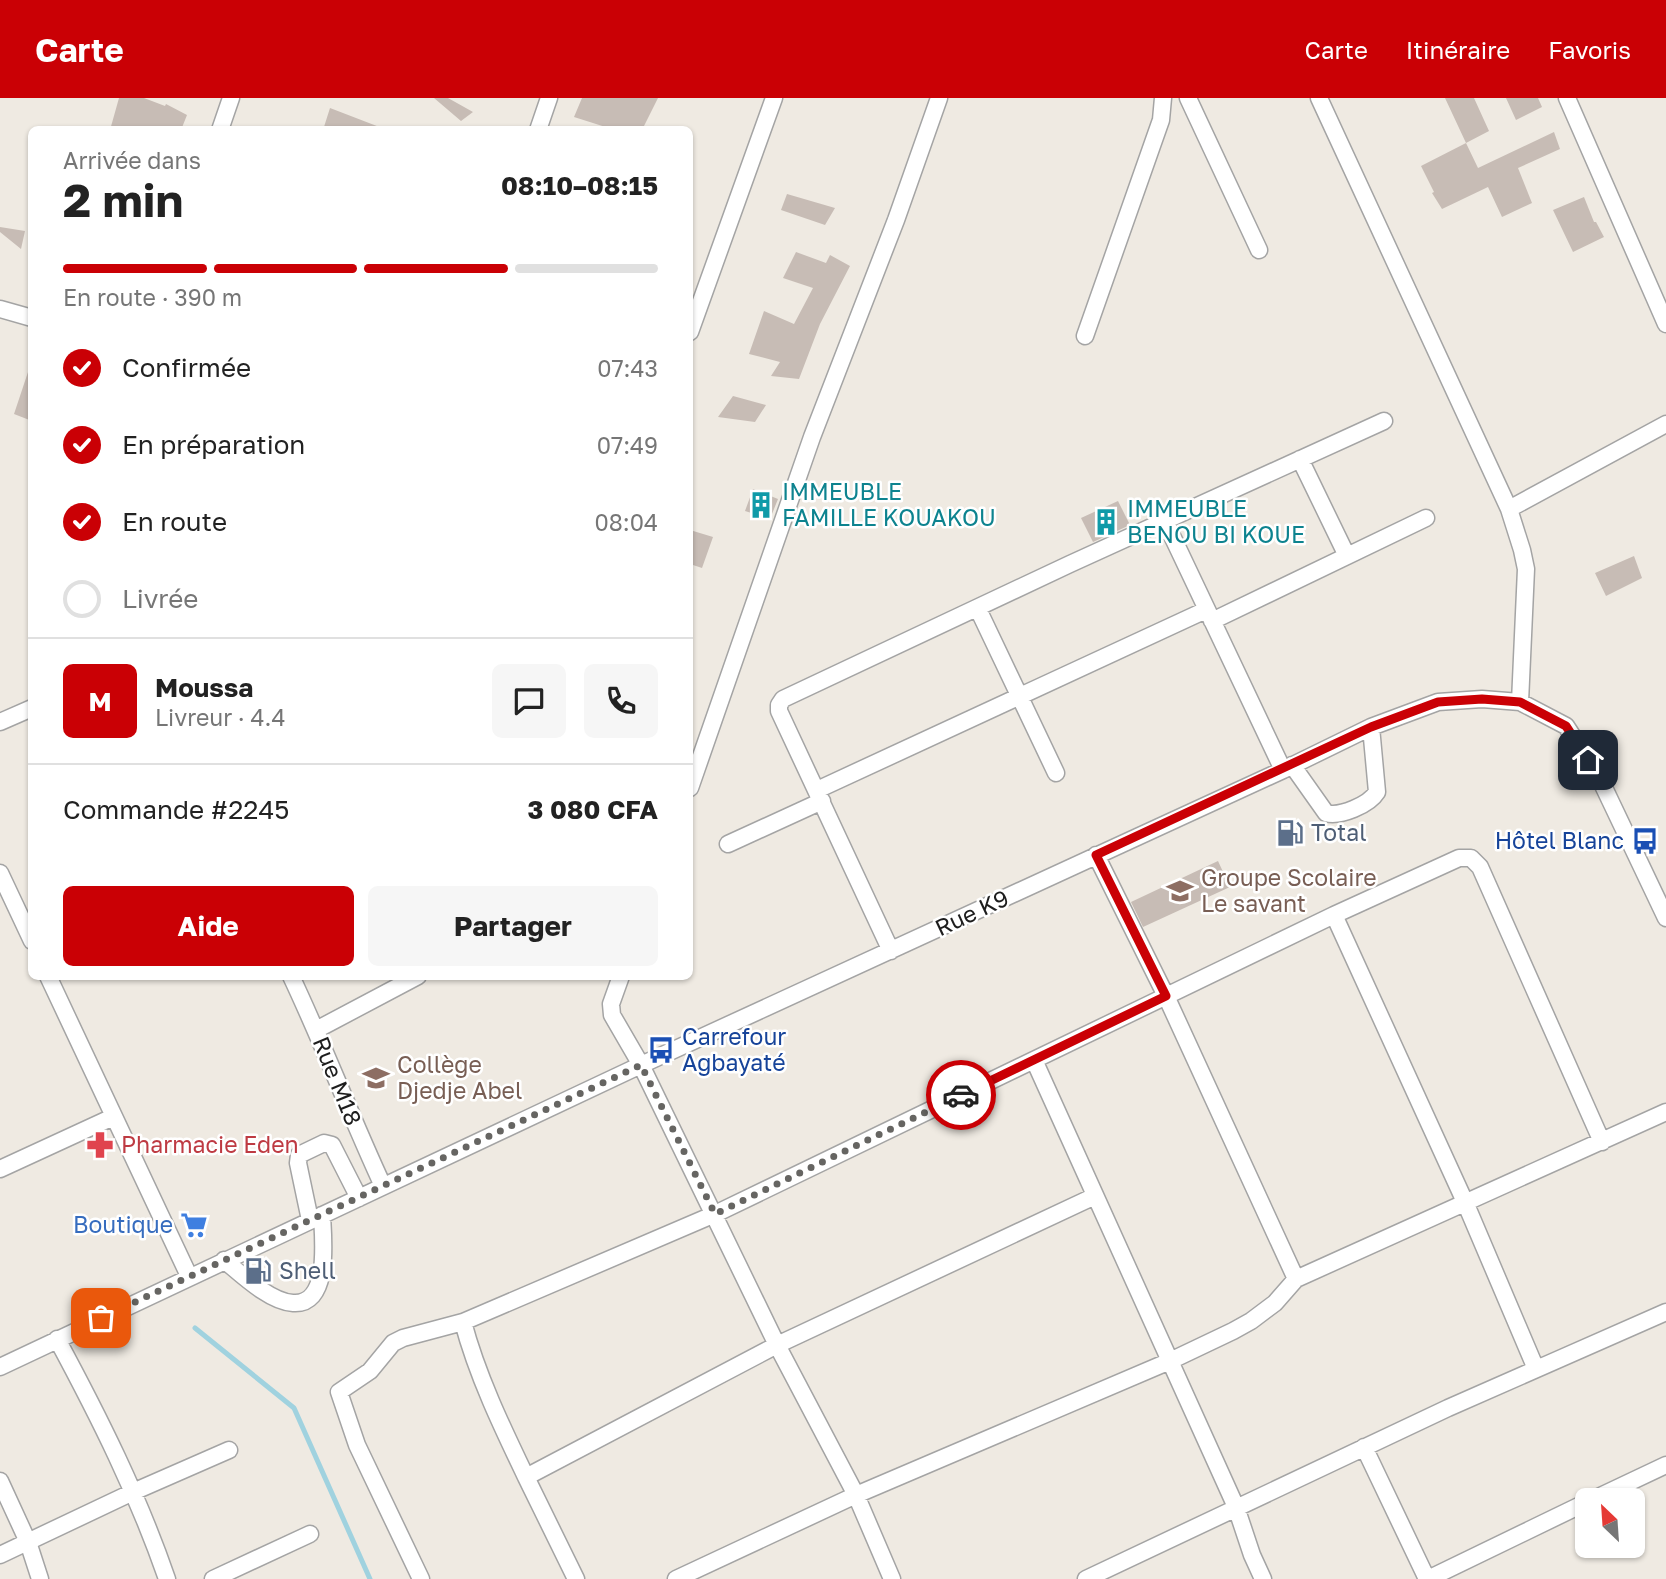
<!DOCTYPE html>
<html lang="fr">
<meta charset="utf-8">
<style>
:root{--surface:#fff;--page:#f6f6f6;--text:#222;--muted:#767676;--line:#e0e0e0;--accent:#ca0005}
body{margin:0;font-family:"Golos Text",sans-serif;background:var(--page);color:var(--text);height:100vh;display:flex;flex-direction:column;font-size:26px;white-space:nowrap}
*{box-sizing:border-box;margin:0}
p{font-size:23px;color:var(--muted)}
.icon{flex:none;width:38px;height:38px;fill:none;stroke:currentColor;stroke-width:2;stroke-linecap:round;stroke-linejoin:round}
.map{position:relative;flex:1;overflow:hidden}
.details{position:absolute;left:28px;top:28px;width:665px;height:854px;display:flex;flex-direction:column;background:var(--surface);border-radius:10px;box-shadow:0 2px 5px #0004}
.details>*{flex:none}
.needle{width:46px;rotate:335deg}
.fabs{position:absolute;left:1575px;top:1390px;display:grid;gap:14px}
.fabs a{display:grid;place-items:center;width:70px;height:70px;border-radius:10px;background:var(--surface);box-shadow:0 2px 5px #0004;font-size:35px}
.pin{position:absolute;display:grid;place-items:center;width:60px;height:60px;color:#fff;margin:-30px;border-radius:14px;box-shadow:0 4px 10px #0006}
.courier{position:absolute;display:grid;place-items:center;width:70px;height:70px;margin:-35px;border:5px solid #ca0005;border-radius:50%;background:#fff;color:#222;box-shadow:0 2px 9px #0007}
.overview em{font-style:normal;font-weight:700}
.overview div{display:flex;flex-direction:column-reverse}
.overview{display:flex;align-items:center;justify-content:space-between;height:119px;padding:0 35px}
h1{font-size:46px;font-weight:700;line-height:52px}
.bar{display:grid;grid-template-columns:repeat(4,1fr);gap:10px 7px;align-content:center;height:84px;padding:0 35px}
.bar i{height:9px;border-radius:5px;background:var(--line)}
.bar .selected{background:var(--accent)}
.bar p{grid-column:span 4}
.line{display:flex;align-items:center;gap:18px;padding:0 35px;border-top:2px solid var(--line)}
.line div{flex:1}
.round{display:grid;place-items:center;flex:none;width:74px;height:74px;border-radius:10px;background:var(--page)}
ol{padding:0 35px;list-style:none}
li{display:flex;align-items:center;gap:21px;height:77px}
li p{margin-inline-start:auto}
li .icon{padding:7px;border-radius:50%;background:var(--accent);color:#fff;stroke-width:4}
li:last-child{color:var(--muted)}
li i{width:38px;height:38px;border:4px solid var(--line);border-radius:50%}
.cta{display:flex;gap:14px;margin-top:auto;padding:14px 35px}
.cta a{flex:1;height:80px;border-radius:10px;background:var(--accent);color:#fff;font-size:28px;font-weight:700;line-height:80px;text-align:center}
.cta a+a{background:var(--page);color:var(--text)}
header{display:flex;align-items:center;gap:42px;box-sizing:border-box;height:98px;padding:0 35px;background:var(--accent);color:#fff}
header strong{font-size:33px}
nav{display:flex;gap:38px;margin-inline-start:auto;font-size:24px}
.map>svg:first-child{display:block}
.lines{fill:none;stroke-linecap:round;stroke-linejoin:round}
.stream{stroke:#a0d2df;stroke-width:5}
.building{fill:#c7bcb5}
.minor-casing{stroke:#a4a4a4;stroke-width:19}
.minor{stroke:#fff;stroke-width:16}
.done{stroke:#666562;stroke-width:7;stroke-dasharray:0 12.6}
.route{stroke:#ca0005;stroke-width:9}
.labels{text-anchor:middle;stroke-width:5;stroke-linejoin:round;paint-order:stroke}
.culture-label{font-size:23px;fill:#0d838f;stroke:#fff;text-anchor:start}
.service-label{font-size:23px;fill:#4e5e75;stroke:#fff;text-anchor:start}
.transit-label{font-size:23px;fill:#164399;stroke:#fff;text-anchor:end}
.education-label{font-size:23px;fill:#785e54;stroke:#fff;text-anchor:start}
.street-label{font-size:23px;fill:#1d1d1d;stroke:#fff}
.health-label{font-size:23px;fill:#be3a42;stroke:#fff;text-anchor:start}
.shop-label{font-size:23px;fill:#366cbe;stroke:#fff;text-anchor:end}
</style>
<header>
<strong>Carte</strong>
<nav><a>Carte</a><a>Itinéraire</a><a>Favoris</a></nav>
</header>
<div class="map">
<svg width="1666" height="1481" viewBox="0 0 1666 1481">
<rect width="100%" height="100%" fill="#efeae2"/>
<g class="lines">
<path class="stream" d="M195,1230L294,1310L370,1481"/>
</g>
<path class="building" d="M119,0H144L165,8L166,6L187,17L181,32H110Z
M434,0H448L473,14L461,23Z
M582,0H658L642,32H615L574,19Z
M1445,0H1474L1489,33L1466,45Z
M1506,0H1538L1542,9L1516,22Z
M330,10L382,30V32H323Z
M1554,34L1560,51L1518,70L1532,105L1502,119L1488,89L1442,111L1432,95L1434,94L1421,68L1466,45L1478,70Z
M787,96L835,110L825,127L781,112Z
M1584,99L1594,124H1596L1604,139L1573,154L1553,112Z
M0,129L25,133L21,151L0,134Z
M796,154L826,165L830,157L850,168L820,226L799,281L771,278L780,264L749,256L764,213L794,226L813,190L783,180Z
M29,271L32,272V323L14,316Z
M733,298L766,307L755,324L718,319Z
M753,391L778,401L770,421L745,413Z
M1118,403L1130,427L1093,444L1081,420Z
M690,432L713,439L702,470L690,466Z
M1634,458L1642,480L1606,498L1595,475Z
M1218,763L1230,789L1143,829L1131,804Z"/>
<g class="lines">
<defs>
<path id="minor" d="M1188,0L1259,152
M1319,0L1509,411L1522,452L1526,471L1520,604
M1567,0L1666,226
M220,32L231,0
M538,32L549,0
M0,211L32,220
M690,234L774,0
M1085,238L1161,22L1163,0
M1300,361L1347,458
M1509,411L1666,326
M1165,423L1283,672
M978,511L1056,675
M1212,523L1426,420
M0,624L32,610
M1292,667L1326,715C1340,719 1369,707 1377,694L1371,629
M690,690L812,339L896,122L939,0
M817,692L1206,512
M728,746L822,703
M1096,757L1166,898L1296,1181
M0,775L32,843
M1334,817L1465,1104L1536,1271
M891,853L779,613V607L783,601L1070,466L1384,323
M48,878L189,1178
M291,878C324,948 351,1019 383,1088
M621,878L611,906L612,917L641,967L777,1247L856,1397L892,1481
M316,932L418,878
M1034,962L1236,1409L1252,1457L1263,1481
M0,1071L113,1019
M1095,1098L777,1247L526,1379C502,1329 477,1277 463,1224L715,1116L1334,817L1459,760H1471L1480,769L1602,1044
M310,1122L298,1065L299,1057L324,1045L332,1047L359,1100
M224,1162C241,1176 270,1204 293,1205C331,1208 323,1140 322,1117
M57,1241C99,1319 138,1397 167,1481
M0,1269L641,967L1283,672L1371,629L1438,604L1482,601L1520,604L1566,628L1599,679L1666,820
M1364,1349L1427,1481
M526,1379L576,1481
M0,1383L28,1444L40,1481
M1592,1402L1666,1367
M0,1457L133,1394L229,1352
M213,1481L310,1436
M421,1481L357,1347L339,1294L370,1273L393,1245L403,1240L463,1224
M676,1481L856,1397L1170,1263L1233,1233L1251,1223L1275,1205L1296,1181L1666,1014
M1086,1481L1448,1310L1666,1214
M1428,1481L1587,1404"/>
</defs>
<use href="#minor" class="minor-casing"/>
<use href="#minor" class="minor"/>
</g>
<g class="lines">
<path class="done" d="M101,1220L641,967L715,1116L961,997"/>
<path class="route" d="M961,997L1166,898L1096,757L1371,629L1438,604L1482,601L1520,604L1566,628L1588,662"/>
</g>
<defs>
<symbol id="building-bare" viewBox="-9 -9 18 18"><path d="M-4-6H4V6H1V3H-1V6H-4ZM-2.5-4.3h1.7v1.8h-1.7ZM.8-4.3h1.7v1.8H.8ZM-2.5-1h1.7V.8h-1.7ZM.8-1h1.7V.8H.8Z" fill="#0f9aa8" stroke="#fff" stroke-width="2.5" paint-order="stroke"/></symbol>
<symbol id="fuel-bare" viewBox="-9 -9 18 18"><path d="M-5.5-6h7V0h2V4h1.3V-2.5L3-4.5l.8-.8L6-3V5H2.5V1h-1V6h-7ZM-4.2-4.7v3.2H.2V-4.7Z" fill="#5c6f8a" stroke="#fff" stroke-width="2.5" paint-order="stroke"/></symbol>
<symbol id="bus-bare" viewBox="-9 -9 18 18"><path d="M-5-6H5V4H4V6H2V4H-2V6H-4V4H-5ZM-3.5-4V0h7V-4ZM-3.5 1.2v1.5H-2V1.2ZM2 1.2v1.5H3.5V1.2Z" fill="#1a4fb4" stroke="#fff" stroke-width="2.5" paint-order="stroke"/></symbol>
<symbol id="school-bare" viewBox="-9 -9 18 18"><path d="M0-5L7-2L0 1L-7-2ZM-4 1L0 2.5L4 1V4Q0 6-4 4Z" fill="#8d6e63" stroke="#fff" stroke-width="2.5" paint-order="stroke"/></symbol>
<symbol id="pharmacy-bare" viewBox="-9 -9 18 18"><path d="M-2-6h4v4h4v4h-4v4h-4v-4h-4v-4h4Z" fill="#e0444e" stroke="#fff" stroke-width="2.5" paint-order="stroke"/></symbol>
<symbol id="supermarket-bare" viewBox="-9 -9 18 18"><path d="M-6-5.5h2.5l.6 2H6L4.5 2H-2.5L-4.4-4H-6ZM-1.5 3.2a1.3 1.3 0 1 0 .1 0ZM3 3.2a1.3 1.3 0 1 0 .1 0Z" fill="#3f7fe0" stroke="#fff" stroke-width="2.5" paint-order="stroke"/></symbol>
</defs>
<g fill-rule="evenodd">
<use href="#building-bare" x="742" y="388" width="38" height="38"/>
<use href="#building-bare" x="1087" y="405" width="38" height="38"/>
<use href="#fuel-bare" x="1271" y="716" width="38" height="38"/>
<use href="#bus-bare" x="1626" y="724" width="38" height="38"/>
<use href="#school-bare" x="1161" y="774" width="38" height="38"/>
<use href="#bus-bare" x="642" y="933" width="38" height="38"/>
<use href="#school-bare" x="357" y="961" width="38" height="38"/>
<use href="#pharmacy-bare" x="81" y="1028" width="38" height="38"/>
<use href="#supermarket-bare" x="175" y="1108" width="38" height="38"/>
<use href="#fuel-bare" x="239" y="1154" width="38" height="38"/>
</g>
<g class="labels">
<g class="culture-label">
<text x="782" y="402">IMMEUBLE<tspan x="782" dy="26">FAMILLE KOUAKOU</tspan></text>
<text x="1127" y="419">IMMEUBLE<tspan x="1127" dy="26">BENOU BI KOUE</tspan></text>
</g>
<g class="service-label">
<text x="1311" y="743">Total</text>
<text x="279" y="1181">Shell</text>
</g>
<g class="transit-label">
<text x="1624" y="751">Hôtel Blanc</text>
<text x="682" y="947" text-anchor="start">Carrefour<tspan x="682" dy="26">Agbayaté</tspan></text>
</g>
<g class="education-label">
<text x="1201" y="788">Groupe Scolaire<tspan x="1201" dy="26">Le savant</tspan></text>
<text x="397" y="975">Collège<tspan x="397" dy="26">Djedje Abel</tspan></text>
</g>
<g class="street-label">
<text transform="translate(972 815) rotate(-25)" y="8">Rue K9</text>
<text transform="translate(337 983) rotate(68)" y="8">Rue M18</text>
</g>
<g class="health-label">
<text x="121" y="1055">Pharmacie Eden</text>
</g>
<g class="shop-label">
<text x="173" y="1135">Boutique</text>
</g>
</g>
</svg>
<div class="fabs">
<a><svg class="needle" viewBox="-14 -14 28 28"><path d="M0-13l5 13h-10z" fill="#e53935"/><path d="M0 13l5-13h-10z" fill="#767676"/></svg></a>
</div>
<div class="pin" style="left:101px;top:1220px;background:#ea580c"><svg class="icon" aria-label="bag" viewBox="0 0 24 24"><path d="M5 8h14l-1 12H6zM9 8a3 3 0 0 1 6 0"/></svg></div>
<div class="pin" style="left:1588px;top:662px;background:#1f2937"><svg class="icon" aria-label="home" viewBox="0 0 24 24"><path d="M3 11l9-7 9 7M6 9v11h12V9"/></svg></div>
<div class="courier" style="left:961px;top:997px"><svg class="icon" aria-label="car" viewBox="0 0 24 24"><path d="M5 17H2v-5l4-1 3-4h7l3 4 3 1v5h-3M9 17h6M6 11h13"/><circle cx="7" cy="17" r="2"/><circle cx="17" cy="17" r="2"/></svg></div>
<section class="details">
<div class="overview"><div><h1>2 min</h1><p>Arrivée dans</p></div><em>08:10–08:15</em></div>
<div class="bar"><i class="selected"></i><i class="selected"></i><i class="selected"></i><i></i><p>En route · 390 m</p></div>
<ol>
<li><svg class="icon" aria-label="check" viewBox="0 0 24 24"><path d="M5 12l5 5 9-10"/></svg>Confirmée<p>07:43</p></li>
<li><svg class="icon" aria-label="check" viewBox="0 0 24 24"><path d="M5 12l5 5 9-10"/></svg>En préparation<p>07:49</p></li>
<li><svg class="icon" aria-label="check" viewBox="0 0 24 24"><path d="M5 12l5 5 9-10"/></svg>En route<p>08:04</p></li>
<li><i></i>Livrée</li>
</ol>
<div class="line" style="height:126px"><b class="round" style="background:var(--accent);color:#fff">M</b><div><b>Moussa</b><p>Livreur · 4.4</p></div><a class="round"><svg class="icon" aria-label="chat" viewBox="0 0 24 24"><path d="M4 5h16v11H9l-5 4z"/></svg></a><a class="round"><svg class="icon" aria-label="phone" viewBox="0 0 24 24"><path d="M5 4h4l2 5-3 2q2 4 5 5l2-3 5 2v4C11 20 4 13 5 4z"/></svg></a></div>
<div class="line" style="height:91px"><div>Commande #2245</div><b>3 080 CFA</b></div>
<div class="cta"><a>Aide</a><a>Partager</a></div>
</section>
</div>
